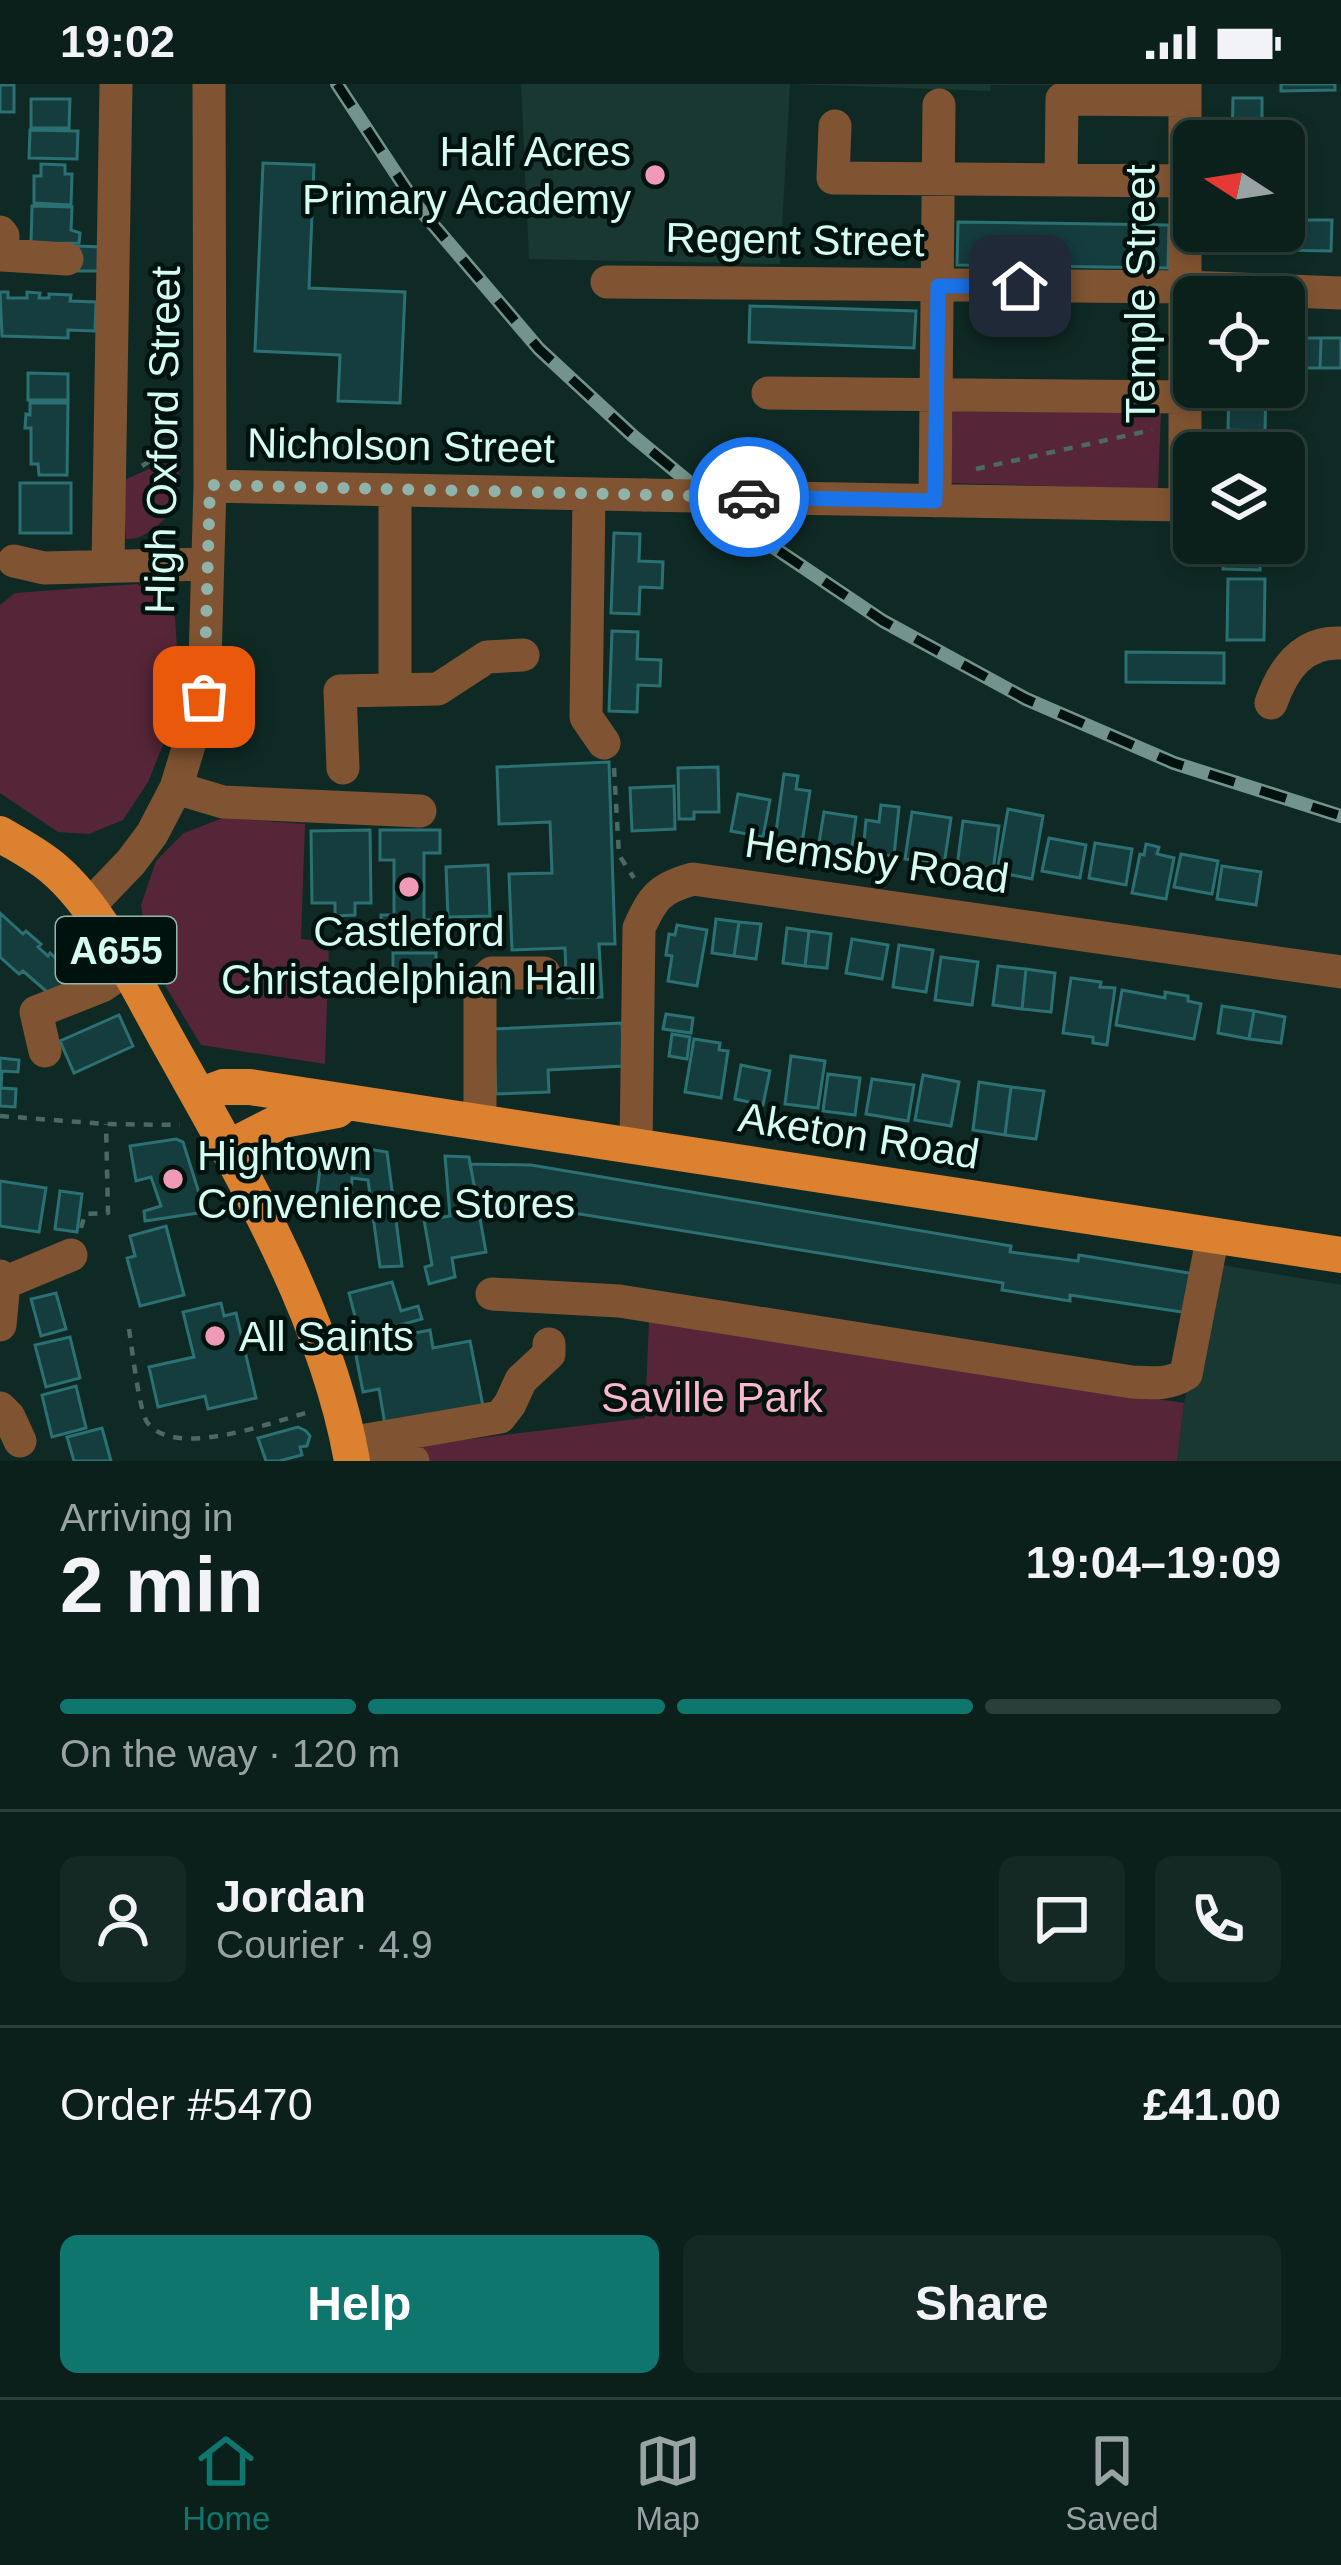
<!DOCTYPE html>
<meta charset="utf-8">
<style>
:root{--surface:#0b201b;--page:#142824;--text:#f1f3f6;--muted:#9aa3a3;--line:#2b3e3a;--accent:#0f766e}
body{margin:0;font-family:Arial,sans-serif;background:var(--page);color:var(--text);height:100vh;display:flex;flex-direction:column;font-size:45px;white-space:nowrap}
*{box-sizing:border-box;margin:0}
p{font-size:39px;color:var(--muted)}
.icon{flex:none;width:66px;height:66px;fill:none;stroke:currentColor;stroke-width:2;stroke-linecap:round;stroke-linejoin:round}
.map{position:relative;height:1377px;overflow:hidden}
.side{display:flex;flex-direction:column;background:var(--surface);flex:1}
.side>*{flex:none}
.needle{width:78px;rotate:282deg}
.tools{position:absolute;left:1173px;top:36px;display:grid;gap:24px}
.tools a{display:grid;place-items:center;width:132px;height:132px;border-radius:18px;background:var(--surface);box-shadow:0 6px 18px #0003,0 0 0 3px var(--line);font-size:60px}
.pin{position:absolute;display:grid;place-items:center;width:102px;height:102px;color:#fff;margin:-51px;border-radius:24px;box-shadow:0 6px 18px #0006}
.courier{position:absolute;display:grid;place-items:center;width:120px;height:120px;margin:-60px;border:9px solid #1a73e8;border-radius:50%;background:#fff;color:#222;box-shadow:0 3px 15px #0007}
.head em{font-style:normal;font-weight:800}
.head div{display:flex;flex-direction:column-reverse}
.head{display:flex;align-items:center;justify-content:space-between;height:204px;padding:0 60px}
h1{font-size:78px;font-weight:800;line-height:90px}
.bar{display:grid;grid-template-columns:repeat(4,1fr);gap:18px 12px;align-content:center;height:144px;padding:0 60px}
.bar i{height:15px;border-radius:9px;background:var(--line)}
.bar .selected{background:var(--accent)}
.bar p{grid-column:span 4}
.line{display:flex;align-items:center;gap:30px;padding:0 60px;border-top:3px solid var(--line)}
.line div{flex:1}
.round{display:grid;place-items:center;flex:none;width:126px;height:126px;border-radius:18px;background:var(--page)}
.primary-button{display:flex;gap:24px;margin-top:auto;padding:24px 60px}
.primary-button a{flex:1;height:138px;border-radius:18px;background:var(--accent);color:#fff;font-size:48px;font-weight:800;line-height:138px;text-align:center}
.primary-button a+a{background:var(--page);color:var(--text)}
.status{display:flex;justify-content:space-between;align-items:center;height:84px;padding:0 60px;background:var(--surface);direction:ltr}
.status svg{height:33px;fill:currentColor}
.dock{display:flex;justify-content:space-around;align-items:center;height:168px;border-top:3px solid var(--line);background:var(--surface);font-size:33px;color:var(--muted)}
.dock a{display:grid;justify-items:center;gap:6px}
.dock .selected{color:var(--accent)}
.map>svg:first-child{display:block}
.built{fill:#193832}
.green{fill:#562638}
.building{fill:#163d3e;stroke:#2b7173;stroke-width:3}
.lines{fill:none;stroke-linecap:round;stroke-linejoin:round}
.path{stroke:#4a6962;stroke-width:4.5;stroke-dasharray:9 9;stroke-linecap:butt}
.minor{stroke:#805432;stroke-width:33}
.major{stroke:#db8130;stroke-width:36}
.rail-casing{stroke:#73948c;stroke-width:14}
.rail{stroke:#00120d;stroke-width:9;stroke-dasharray:27;stroke-linecap:butt}
.minor-bridge{stroke:#805432;stroke-width:33}
.done{stroke:#8fb2a9;stroke-width:12;stroke-dasharray:0 21.6}
.route{stroke:#1a73e8;stroke-width:15}
.poi-dot{fill:#f09ab7;stroke:#00120d;stroke-width:4.5}
.labels{text-anchor:middle;stroke-width:9;stroke-linejoin:round;paint-order:stroke}
.shield{fill:#00120d;stroke:#94b6ad;stroke-width:3}
.shield-label{font-size:39px;font-weight:bold;fill:#d4fcf1}
.poi-label{font-size:42px;fill:#d4fcf1;stroke:#00120d;text-anchor:start}
.street-label{font-size:42px;fill:#d4fcf1;stroke:#00120d}
.park-label{font-size:42px;fill:#fcb7cd;stroke:#00120d}
</style>
<div class="status"><b>19:02</b><svg viewBox="0 0 49 12"><path d="M0 12V9h3v3zM5 12V6h3v6zM10 12V3h3v9zM15 12V0h3v12zM26 1h20v11H26zM47 4h2v5h-2z"/></svg></div>
<div class="map">
<svg width="1341" height="1377" viewBox="0 0 1341 1377">
<rect width="100%" height="100%" fill="#0f2a24"/>
<path class="built" d="M521,0H1165V2L991,1L990,7L790,0L780,180L529,175Z
M1216,1180L1341,1201V1377H1177L1184,1319Z"/>
<path class="green" d="M953,320L1161,326L1158,405L951,399Z
M179,366C179,401 184,422 153,445C143,452 138,455 126,455L122,397L167,377Z
M137,500L159,513L175,533L177,564L169,646L148,698L123,736L89,750L58,748L0,709V521L15,509Z
M223,734L305,740L301,855L329,858L325,980L201,961L166,903L148,863L141,821L156,777L184,749Z
M649,1236L1184,1319L1177,1377H380L378,1366L645,1334Z"/>
<path class="building" d="M1281,0H1335V6L1281,7Z
M0,1H14V28H0Z
M1233,14H1262V57H1232Z
M31,15H70L69,44H31Z
M30,46L78,47L77,75L29,74Z
M263,79L314,81L309,204L405,208L400,319L338,317L340,271L255,267Z
M41,80L65,81V90H72L71,121L34,119V92H41Z
M32,122L72,123L71,146L80,149L79,159L31,160Z
M1284,136H1332L1331,167L1279,166V147H1284Z
M958,138L1169,141L1168,184L957,181Z
M77,162L102,163V187H76Z
M0,208H8V214H27V208L40,209L39,214H49V210L71,211L70,217L96,218L95,247L68,246V254L2,252Z
M750,222L916,227L914,264L749,258Z
M1296,254H1321L1320,284H1296Z
M1321,254H1341V284H1320Z
M28,289L68,290V316H28Z
M1229,303H1266L1265,347L1228,346Z
M30,319H68L67,391H39L38,380H31V344H25L26,330L30,331Z
M1226,354L1263,355V369H1226Z
M20,399H71V449H20Z
M614,449L640,450L639,477L663,478L662,504L640,503L639,530L611,529Z
M1224,459H1261L1260,486L1223,485Z
M1228,495H1265L1264,556H1227Z
M612,547L638,548L637,575L661,576L660,602L638,601L637,628L609,627Z
M1126,568L1224,569V599L1126,598Z
M609,678L615,860H599L602,913L567,914L565,864L512,866L509,790L552,789L550,738L499,740L497,683Z
M718,683L719,728H694V735H679L678,684Z
M784,690L798,692L796,705L810,707L802,759L775,755Z
M674,702L675,745L632,747L630,704Z
M738,710L770,716L763,753L731,747Z
M881,721L899,723L894,772L863,769L866,736L879,738Z
M1008,725L1043,732L1032,795L997,788Z
M824,728L856,733L851,770L818,765Z
M912,728L951,734L944,781L905,775Z
M963,737L999,742L993,787L957,782Z
M370,746L371,819H355V831L335,832V819H312L311,747Z
M380,746H440V769H424V836H435V860H398V850H381V831H394V776H380Z
M1049,754L1086,761L1080,794L1042,787Z
M1095,759L1132,765L1126,801L1089,794Z
M1146,760L1159,763L1157,770L1174,774L1166,815L1132,809L1140,770L1144,771Z
M1181,770L1218,777L1212,810L1174,803Z
M488,781L490,832L448,833L446,783Z
M1222,782L1261,788L1256,821L1217,815Z
M0,829L23,850L26,847L41,860L38,863L48,872L50,869L75,891L54,914L23,887L19,890L0,873Z
M716,835L739,838L734,872L712,869Z
M739,838L761,840L756,875L734,872Z
M677,841L707,846L697,902L668,897L672,872L666,871L669,850L675,851Z
M787,844L809,847L805,882L783,879Z
M809,847L831,850L827,884L805,882Z
M852,855L888,861L882,895L846,889Z
M899,861L933,866L926,908L893,903Z
M393,869H436V895H393Z
M941,873L978,878L972,921L935,916Z
M998,882L1026,885L1022,925L993,921Z
M1026,885L1055,889L1051,928L1022,925Z
M1071,894L1101,898L1100,903L1115,904L1107,961L1093,959V953L1063,949Z
M1122,906L1165,914V908L1188,912V917L1201,920L1194,955L1116,941Z
M1222,922L1254,927L1249,955L1218,949Z
M1254,927L1285,933L1281,959L1249,955Z
M666,930L693,934L691,949L663,945Z
M119,931L133,962L74,989L60,957Z
M622,939L624,982L548,986L549,1008L496,1010L493,945Z
M672,950L690,953L687,975L669,972Z
M694,955L720,959L719,966L728,967L721,1014L685,1008Z
M791,972L825,977L818,1024L785,1020Z
M0,974L19,976L18,988L2,987L1,1004L16,1005L15,1023L0,1022Z
M741,981L770,987L763,1021L735,1015Z
M828,990L860,994L855,1031L823,1027Z
M923,991L959,998L951,1042L915,1036Z
M872,995L914,1001L908,1037L866,1030Z
M979,998L1011,1003L1005,1051L973,1046Z
M1011,1003L1044,1007L1036,1055L1005,1051Z
M176,1055L183,1058L205,1128L145,1137L144,1127L161,1122L151,1093L136,1097L130,1062Z
M348,1062L387,1068L402,1182L380,1183L368,1096L352,1094L351,1113L317,1109L322,1068L348,1071Z
M445,1072L469,1073L486,1168L452,1174L455,1193L429,1200L425,1183L432,1181L424,1136L450,1132Z
M470,1080L531,1081L1011,1162L1010,1168L1078,1177L1079,1171L1201,1191L1195,1230L1070,1211V1217L1002,1206L1003,1199L537,1123L479,1125Z
M0,1097L46,1104L39,1148L0,1142Z
M60,1107L82,1110L77,1148L55,1145Z
M166,1142L184,1211L140,1222L127,1174L135,1172L130,1152Z
M392,1198L401,1227L418,1222L422,1235L360,1252L349,1209Z
M56,1209L66,1245L41,1252L31,1215Z
M221,1219L224,1232L236,1229L256,1314L208,1325L205,1312L158,1323L149,1283L194,1273L183,1228Z
M430,1246L433,1264L470,1257L483,1322L385,1341L379,1305L363,1308L354,1261Z
M70,1253L80,1294L46,1303L35,1261Z
M76,1302L86,1344L52,1353L42,1311Z
M298,1343L306,1347L310,1352L307,1362L300,1363L302,1371L279,1377H266L258,1354Z
M102,1344L111,1377H74L67,1353Z"/>
<g class="lines">
<path class="path" d="M142,382L167,366L178,351
M976,385L1152,346
M614,684L619,771L634,794
M0,1032L106,1040L180,1041
M81,1144L85,1130L108,1129L106,1040
M129,1245C132,1264 139,1326 147,1338C174,1376 272,1338 309,1328"/>
<path class="minor" d="M835,42L833,94L1185,97
M1061,96L1062,15L1185,16
M0,148L3,152L2,171L67,175
M607,198L1185,203L1341,209
M768,309L1185,313
M210,402L645,411
M395,406V606
M589,410L586,633L604,659
M784,414L1185,421V0
M935,417L939,21
M14,477L44,484L206,480
M108,481L116,0
M1271,619C1283,585 1302,557 1341,559
M343,684L340,607L438,605L487,573L523,571
M176,704L223,718L420,727
M88,823L131,778L152,750L176,704L204,612L210,402L209,0
M45,967L36,928L102,902L128,884
M480,1039V900L492,889H544
M636,1063L639,844C653,813 660,804 693,795L1341,888
M0,1192L4,1199L0,1241
M4,1199L71,1171
M492,1210L619,1217L1132,1298C1153,1299 1169,1301 1186,1290L1213,1151
M0,1324L9,1333L20,1357
M349,1359L500,1333L510,1320L521,1296L549,1270V1260
M377,1377L391,1375L413,1377"/>
<path class="major" d="M0,750C18,761 38,771 54,785C99,823 136,900 165,952C238,1083 326,1228 352,1377
M199,1012L223,1003H250L1341,1171
M228,1064L283,1036L337,1026"/>
<defs>
<path id="rail" d="M337,0L418,123L539,265L633,352L742,442L883,537L1026,615L1174,679L1341,732"/>
</defs>
<use href="#rail" class="rail-casing"/>
<use href="#rail" class="rail"/>
<path class="minor-bridge" d="M645,411L784,414"/>
</g>
<g class="lines">
<path class="done" d="M204,613L210,401L749,413"/>
<path class="route" d="M749,413L935,417L938,202H1020"/>
</g>
<g class="poi-dot">
<circle cx="655" cy="91" r="12"/>
<circle cx="409" cy="803" r="12"/>
<circle cx="173" cy="1095" r="12"/>
<circle cx="215" cy="1252" r="12"/>
</g>
<g class="labels">
<rect class="shield" x="56" y="833" width="120" height="66" rx="9"/>
<g class="shield-label">
<text x="116" y="880">A655</text>
</g>
<g class="poi-label">
<text x="631" y="82" text-anchor="end">Half Acres<tspan x="631" dy="48">Primary Academy</tspan></text>
<text x="409" y="862" text-anchor="middle">Castleford<tspan x="409" dy="48">Christadelphian Hall</tspan></text>
<text x="197" y="1086">Hightown<tspan x="197" dy="48">Convenience Stores</tspan></text>
<text x="239" y="1267">All Saints</text>
</g>
<g class="street-label">
<text transform="translate(795 155) rotate(1)" y="15">Regent Street</text>
<text transform="translate(1140 210) rotate(-90)" y="15">Temple Street</text>
<text transform="translate(162 356) rotate(-89)" y="15">High Oxford Street</text>
<text transform="translate(401 361) rotate(1)" y="15">Nicholson Street</text>
<text transform="translate(877 776) rotate(8)" y="15">Hemsby Road</text>
<text transform="translate(859 1051) rotate(9)" y="15">Aketon Road</text>
</g>
<g class="park-label">
<text x="712" y="1328">Saville Park</text>
</g>
</g>
</svg>
<div class="tools">
<a><svg class="needle" viewBox="-14 -14 28 28"><path d="M0-13l5 13h-10z" fill="#e53935"/><path d="M0 13l5-13h-10z" fill="#9aa3a3"/></svg></a>
<a><svg class="icon" aria-label="locate" viewBox="0 0 24 24"><circle cx="12" cy="12" r="6"/><path d="M12 2v4M12 18v4M2 12h4M18 12h4"/></svg></a>
<a><svg class="icon" aria-label="layers" viewBox="0 0 24 24"><path d="M12 4l9 5-9 5-9-5zM3 14l9 5 9-5"/></svg></a>
</div>
<div class="pin" style="left:204px;top:613px;background:#ea580c"><svg class="icon" aria-label="bag" viewBox="0 0 24 24"><path d="M5 8h14l-1 12H6zM9 8a3 3 0 0 1 6 0"/></svg></div>
<div class="pin" style="left:1020px;top:202px;background:#1f2937"><svg class="icon" aria-label="home" viewBox="0 0 24 24"><path d="M3 11l9-7 9 7M6 9v11h12V9"/></svg></div>
<div class="courier" style="left:749px;top:413px"><svg class="icon" aria-label="car" viewBox="0 0 24 24"><path d="M5 17H2v-5l4-1 3-4h7l3 4 3 1v5h-3M9 17h6M6 11h13"/><circle cx="7" cy="17" r="2"/><circle cx="17" cy="17" r="2"/></svg></div>
</div>
<section class="side">
<div class="head"><div><h1>2 min</h1><p>Arriving in</p></div><em>19:04–19:09</em></div>
<div class="bar"><i class="selected"></i><i class="selected"></i><i class="selected"></i><i></i><p>On the way · 120 m</p></div>
<div class="line" style="height:216px"><a class="round"><svg class="icon" aria-label="person" viewBox="0 0 24 24"><circle cx="12" cy="8" r="4"/><path d="M4 21q1-7 8-7t8 7"/></svg></a><div><b>Jordan</b><p>Courier · 4.9</p></div><a class="round"><svg class="icon" aria-label="chat" viewBox="0 0 24 24"><path d="M4 5h16v11H9l-5 4z"/></svg></a><a class="round"><svg class="icon" aria-label="phone" viewBox="0 0 24 24"><path d="M5 4h4l2 5-3 2q2 4 5 5l2-3 5 2v4C11 20 4 13 5 4z"/></svg></a></div>
<div class="line" style="height:156px"><div>Order #5470</div><b>£41.00</b></div>
<div class="primary-button"><a>Help</a><a>Share</a></div>
</section>
<nav class="dock">
<a class="selected"><svg class="icon" aria-label="home" viewBox="0 0 24 24"><path d="M3 11l9-7 9 7M6 9v11h12V9"/></svg>Home</a>
<a><svg class="icon" aria-label="map" viewBox="0 0 24 24"><path d="M3 6l6-2 6 2 6-2v14l-6 2-6-2-6 2zM9 4v14M15 6v14"/></svg>Map</a>
<a><svg class="icon" aria-label="saved" viewBox="0 0 24 24"><path d="M7 4h10v16l-5-4-5 4z"/></svg>Saved</a>
</nav>
